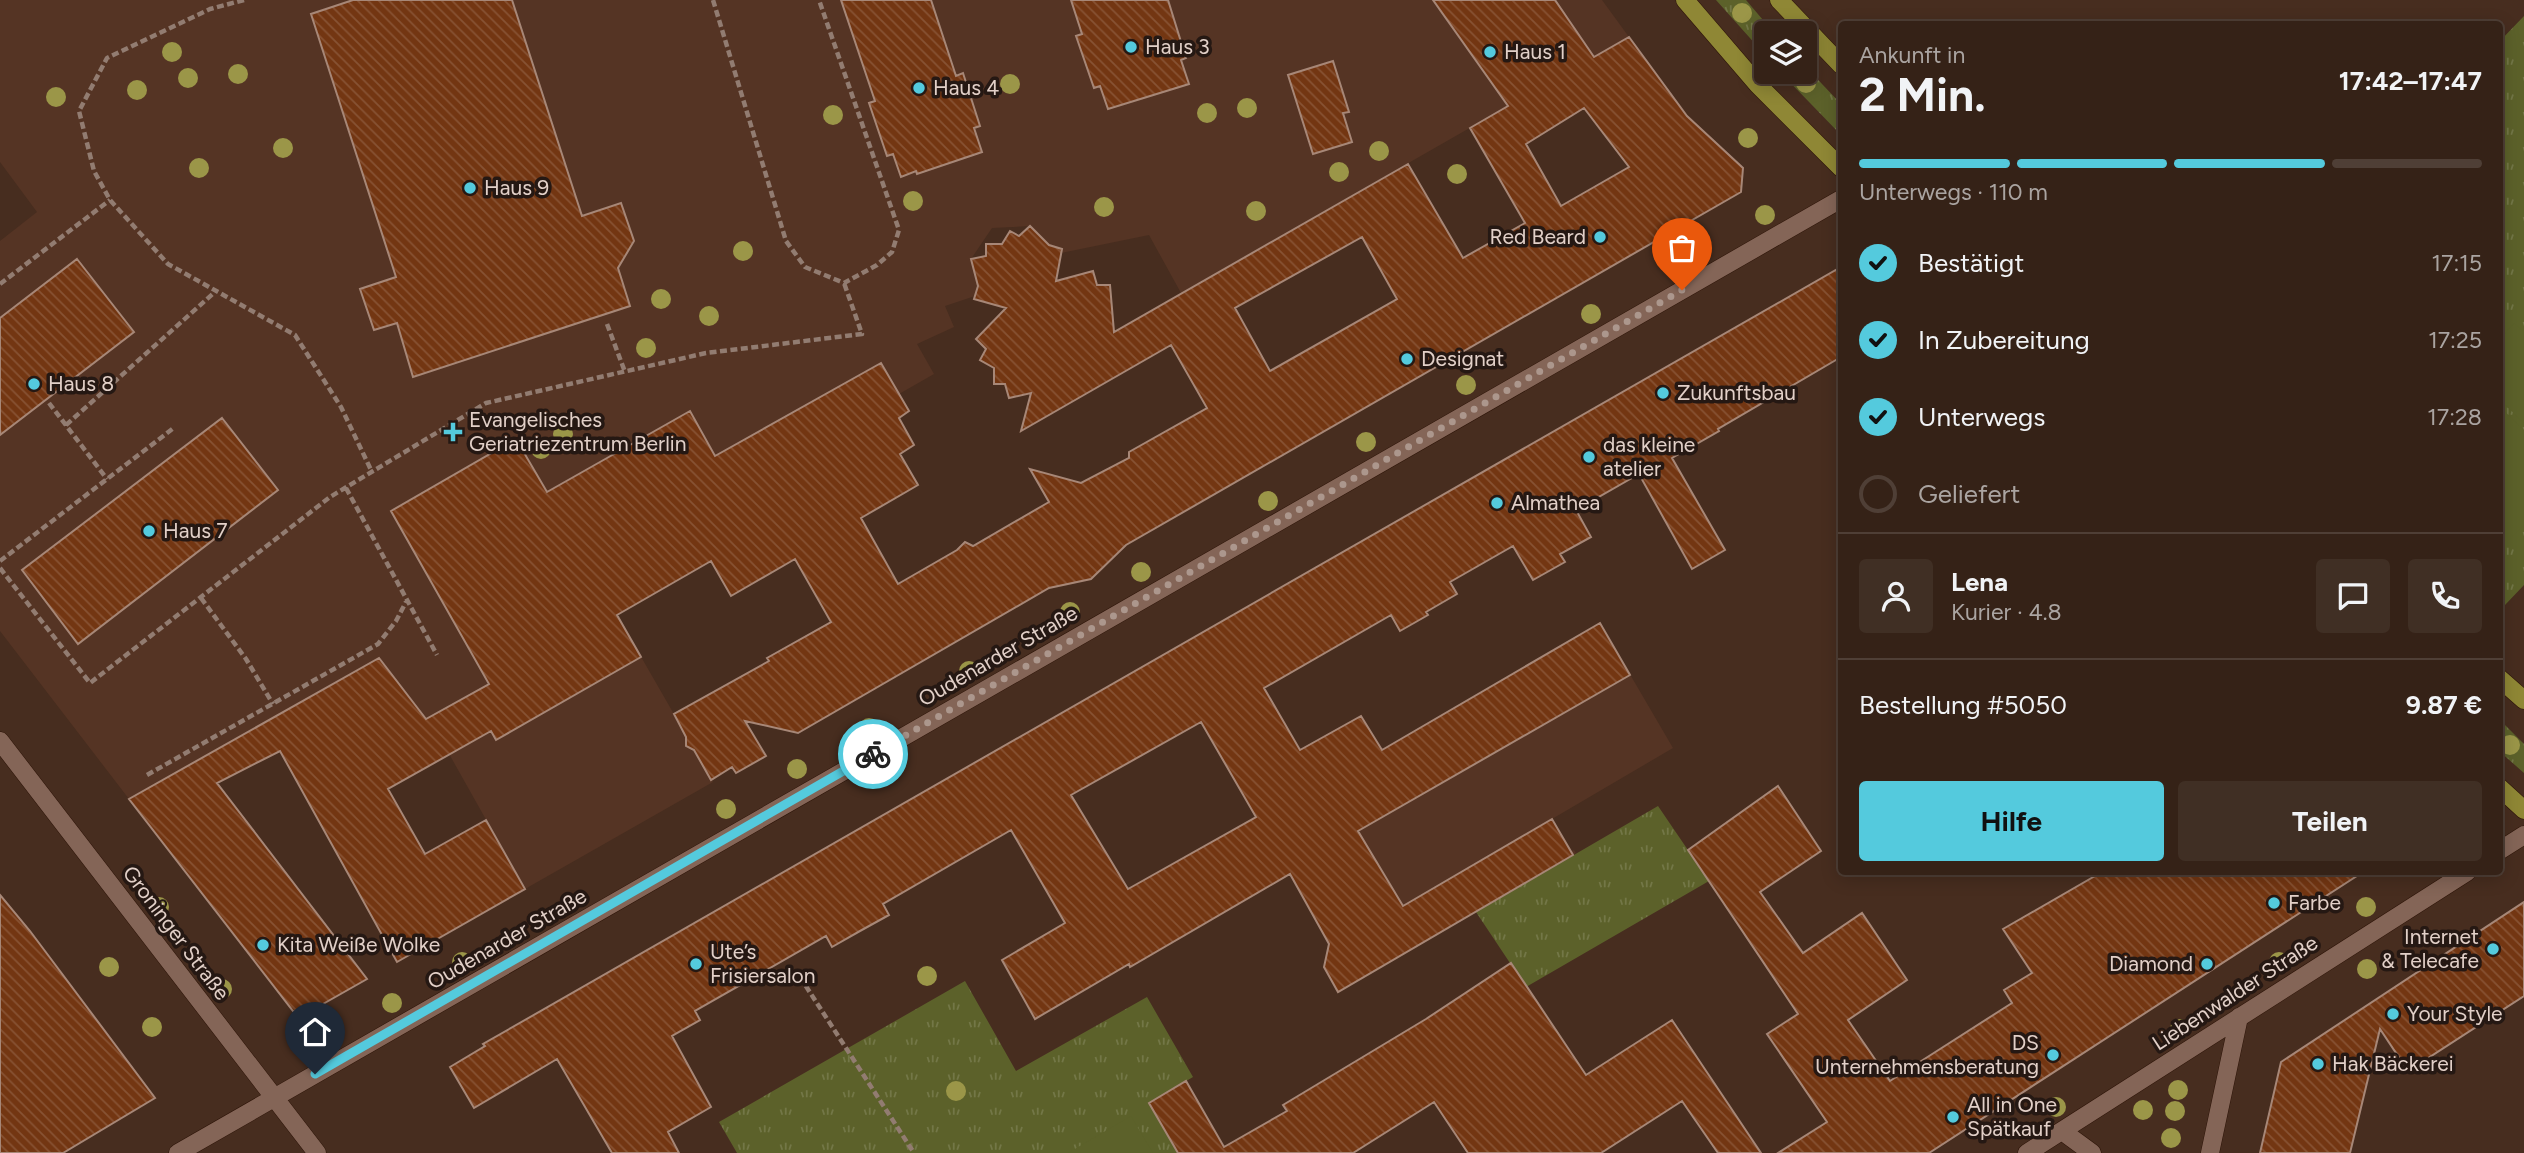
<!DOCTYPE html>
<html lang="de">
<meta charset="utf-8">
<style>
:root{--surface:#352217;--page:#402f24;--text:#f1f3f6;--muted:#aaa4a1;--line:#4f3f36;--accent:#54cadd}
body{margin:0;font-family:Figtree,sans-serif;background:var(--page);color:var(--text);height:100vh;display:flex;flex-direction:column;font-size:26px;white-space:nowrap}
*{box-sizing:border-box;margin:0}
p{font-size:23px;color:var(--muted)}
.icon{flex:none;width:38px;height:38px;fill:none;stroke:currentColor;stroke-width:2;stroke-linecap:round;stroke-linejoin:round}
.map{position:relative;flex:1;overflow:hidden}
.drawer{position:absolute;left:1838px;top:21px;width:665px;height:854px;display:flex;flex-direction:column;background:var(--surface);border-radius:7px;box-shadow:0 4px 18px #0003,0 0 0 2px var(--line)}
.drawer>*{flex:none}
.controls{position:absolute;left:1754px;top:21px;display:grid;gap:14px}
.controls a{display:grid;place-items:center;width:63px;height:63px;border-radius:7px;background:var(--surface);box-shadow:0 4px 18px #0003,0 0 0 2px var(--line);font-size:35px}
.pin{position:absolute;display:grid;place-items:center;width:60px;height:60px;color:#fff;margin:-72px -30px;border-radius:50% 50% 50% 0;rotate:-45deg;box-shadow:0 0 7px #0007}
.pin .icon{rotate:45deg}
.courier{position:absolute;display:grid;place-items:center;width:70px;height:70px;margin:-35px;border:5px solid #54cadd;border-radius:50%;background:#fff;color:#222;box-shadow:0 2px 9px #0007}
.headline em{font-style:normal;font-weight:700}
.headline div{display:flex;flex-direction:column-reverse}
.headline{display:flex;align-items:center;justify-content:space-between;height:119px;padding:0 21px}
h1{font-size:46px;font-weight:700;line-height:52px}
.bar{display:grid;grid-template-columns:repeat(4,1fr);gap:10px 7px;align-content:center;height:84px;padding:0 21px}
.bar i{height:9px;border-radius:5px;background:var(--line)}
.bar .on{background:var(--accent)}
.bar p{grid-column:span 4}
.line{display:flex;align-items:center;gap:18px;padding:0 21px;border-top:2px solid var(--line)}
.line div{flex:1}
.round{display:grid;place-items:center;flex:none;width:74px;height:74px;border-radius:7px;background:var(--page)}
ol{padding:0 21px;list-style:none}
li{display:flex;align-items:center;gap:21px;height:77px}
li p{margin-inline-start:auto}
li .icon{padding:7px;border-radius:50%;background:var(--accent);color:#111;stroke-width:4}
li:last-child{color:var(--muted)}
li i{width:38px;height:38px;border:4px solid var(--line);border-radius:50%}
.action{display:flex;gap:14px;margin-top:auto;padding:14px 21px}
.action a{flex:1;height:80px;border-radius:7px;background:var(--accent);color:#111;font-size:28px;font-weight:700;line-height:80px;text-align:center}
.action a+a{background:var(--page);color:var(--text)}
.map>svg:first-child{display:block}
.built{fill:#553424}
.grass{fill:url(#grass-tufts)}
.garden{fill:#5c612a}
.building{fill:url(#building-back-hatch);stroke:#a78777;stroke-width:2;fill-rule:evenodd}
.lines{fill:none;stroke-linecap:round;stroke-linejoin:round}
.street-casing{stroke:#2d1408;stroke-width:19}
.primary-casing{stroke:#2d1408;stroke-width:19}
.path{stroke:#927c71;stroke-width:4.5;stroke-dasharray:7 3.5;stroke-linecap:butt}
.street{stroke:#846557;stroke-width:18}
.primary{stroke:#8f8735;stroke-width:18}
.tree{fill:#9b9648}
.done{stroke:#ac978d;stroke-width:7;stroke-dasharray:0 12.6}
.route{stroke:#54cadd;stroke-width:9}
.poi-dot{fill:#54cadd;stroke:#251813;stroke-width:2.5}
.labels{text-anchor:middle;stroke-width:7;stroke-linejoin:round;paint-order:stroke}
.poi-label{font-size:21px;fill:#e2d0c8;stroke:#251813;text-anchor:start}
.street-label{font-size:21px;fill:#e2d0c8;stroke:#251813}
</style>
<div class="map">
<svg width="2524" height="1153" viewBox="0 0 2524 1153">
<defs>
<pattern id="grass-tufts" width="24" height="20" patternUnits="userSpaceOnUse" patternTransform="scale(1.75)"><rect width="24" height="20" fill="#5c612a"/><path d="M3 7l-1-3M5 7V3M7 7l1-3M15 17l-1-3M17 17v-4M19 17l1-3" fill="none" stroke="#737747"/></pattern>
<pattern id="building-back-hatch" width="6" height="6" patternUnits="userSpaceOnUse" patternTransform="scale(1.75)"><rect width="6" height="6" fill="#733612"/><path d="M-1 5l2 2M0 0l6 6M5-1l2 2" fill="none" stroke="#875233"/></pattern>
</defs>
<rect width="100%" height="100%" fill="#472d1f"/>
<path class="built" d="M0,0H1602L1629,37L1181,293L1149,235L1061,253L1062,249L1049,245L1030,226L992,228L971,259L978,286L975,296L945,306L954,327L917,344L934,374L899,394L909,411L899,418L914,446L617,615L713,782L525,889L430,720L427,721L379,658L129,799L0,631V241L37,212L0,162Z
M1600,623L1673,748L1552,819L1571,851L1574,850L1576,853L1383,966L1288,805Z"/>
<path class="grass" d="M1716,0H1746L1774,33H1766V56Z
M2524,16V585L2505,605L2499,600V42Z
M1804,65L1841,104V135L1780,72H1804Z
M2499,719L2524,744V773L2499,751Z
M1658,806L1709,881L1526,987L1476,912Z
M965,981L1016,1071L1147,997L1193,1077L1149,1103L1178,1153H737L719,1122Z"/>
<path class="garden" d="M2514,323L2524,332V423L2499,399V340Z
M2499,406L2524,430V525L2507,542L2499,534Z
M1131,1116L1153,1153H1068Z"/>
<path class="building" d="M353,0H512L582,216L621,203L634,241L618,268L630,306L413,377L397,323L374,330L360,289L396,277L311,14Z
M841,0H931L956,76L963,73L980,126L974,128L982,152L917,174L916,171L901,177L893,154L887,156L869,103L875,101Z
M1071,0H1168L1186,58L1181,60L1189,84L1108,109L1100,86L1094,88L1076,36L1082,34Z
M1433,0H1555L1594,57L1629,37L1687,116L1743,168L1741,192L1126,545L1091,579L1049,588L798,733L745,721L766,756L736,773L732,767L711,780L694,750L686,746V737L674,714L769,661L767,658L831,622L795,559L731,596L711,561L617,615L641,657L496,740L491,731L388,789L425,854L486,820L525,889L397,962L280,751L217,783L367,979L307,1013L293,1011L129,799L379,658L426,719L489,684L391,511L516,439L547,492L690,411L715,456L881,363L909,411L899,418L914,445L900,454L918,485L861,518L898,584L957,550L965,542L973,546L1049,502L1030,469L1081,483L1129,458V452L1207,408L1171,345L1021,431L1031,393L1009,398L1005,384H994V368L980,360L986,349L976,339L1006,308L974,299L978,286L971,259L986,256V244H1002L1010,231L1019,236L1030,226L1049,245L1062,249L1056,281L1093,271L1097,285H1110L1114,332L1408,164L1463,258L1525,223L1470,128L1508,106ZM1584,108L1629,167L1561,206L1526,144ZM1362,237L1397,299L1270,371L1235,308Z
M1333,61L1349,112L1343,113L1352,142L1313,154L1288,75Z
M77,259L134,332L0,435V318Z
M1841,267V357L1718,429L1719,431L1672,458L1725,550L1692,569L1639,474L1576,510L1591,537L1560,554L1565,562L1533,580L1513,546L1450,582L1457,594L1426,612L1428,615L1400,631L1391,615L1264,688L1300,750L1361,716L1382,750L1600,623L1630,675L1358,831L1403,906L1552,819L1573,855L1338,992L1324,967L1329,944L1290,874L1130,967L1129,964L1035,1019L1002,960L1065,923L1011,830L883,904L889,915L860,931L832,947L826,936L695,1011L700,1020L672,1036L711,1107L668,1132L679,1153H612L557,1059L474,1108L450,1067L485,1046L483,1044ZM1201,722L1256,817L1128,889L1071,795Z
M222,418L278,490L78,644L22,570Z
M1778,786L1821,851L1760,892L1803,953L1862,913L1907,980L1848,1020L1890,1081L2012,1003L2004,990L2032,973L2003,929L2102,872H2363L1929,1153H1778L1827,1122L1767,1034L1798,1014L1688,850Z
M0,895L30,931L155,1098L63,1153H0Z
M2524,902V996L2408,1071L2380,1029L2350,1153H2260L2281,1062Z
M1511,963L1586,1075L1672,1020L1761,1153H1718L1682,1101L1601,1153H1468L1434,1102L1353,1153H1178L1149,1103L1186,1081L1224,1147L1287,1111L1283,1105L1426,1019Z"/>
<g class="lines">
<defs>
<path id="street" d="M0,741L317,1153
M2499,851L2524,835
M2062,1131L2092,1153
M178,1153L1841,199
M2027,1153L2467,872
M2210,1153L2239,1017"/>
<path id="primary" d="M1685,0L1758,85L1841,168
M1779,0L1841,65
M2499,678L2524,700
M2499,787L2524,810"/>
</defs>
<use href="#street" class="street-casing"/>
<use href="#primary" class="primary-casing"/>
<path class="path" d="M244,0L210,9L107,58L79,111L94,171L110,200L168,264L295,335L341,407L372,472
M713,0L786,241L805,267L844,283L877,265L892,252L899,230L819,0
M0,284L110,200
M607,324L625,372
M49,403L107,479
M66,425L216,291
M346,488L437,655
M0,561L175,427
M0,568L90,683L330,497L486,403L706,353L862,334L844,283
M201,598L246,659L273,704
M147,775L378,644L396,621L407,600
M800,977L914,1153"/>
<use href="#street" class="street"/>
<use href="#primary" class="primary"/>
</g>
<g class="tree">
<circle cx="1742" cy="13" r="10"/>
<circle cx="172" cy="52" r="10"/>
<circle cx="238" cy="74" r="10"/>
<circle cx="188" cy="78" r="10"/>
<circle cx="1806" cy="83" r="10"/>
<circle cx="1010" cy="84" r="10"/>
<circle cx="137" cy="90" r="10"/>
<circle cx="56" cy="97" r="10"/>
<circle cx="1247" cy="108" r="10"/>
<circle cx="1207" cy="113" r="10"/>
<circle cx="833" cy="115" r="10"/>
<circle cx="1748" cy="138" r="10"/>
<circle cx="283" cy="148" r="10"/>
<circle cx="1379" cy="151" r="10"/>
<circle cx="199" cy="168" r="10"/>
<circle cx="1339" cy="172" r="10"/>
<circle cx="1457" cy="174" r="10"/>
<circle cx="913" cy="201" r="10"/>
<circle cx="1104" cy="207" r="10"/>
<circle cx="1256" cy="211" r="10"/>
<circle cx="1765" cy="215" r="10"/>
<circle cx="743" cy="251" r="10"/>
<circle cx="1693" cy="255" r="10"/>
<circle cx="661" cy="299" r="10"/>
<circle cx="1591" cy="314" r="10"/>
<circle cx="709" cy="316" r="10"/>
<circle cx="646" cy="348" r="10"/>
<circle cx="1466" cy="385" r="10"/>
<circle cx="563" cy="434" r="10"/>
<circle cx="1366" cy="442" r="10"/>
<circle cx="541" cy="449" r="10"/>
<circle cx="1268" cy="501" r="10"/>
<circle cx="1141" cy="572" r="10"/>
<circle cx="1070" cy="612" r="10"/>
<circle cx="969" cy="671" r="10"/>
<circle cx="869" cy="728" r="10"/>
<circle cx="2510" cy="745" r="10"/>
<circle cx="797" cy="769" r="10"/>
<circle cx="726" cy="809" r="10"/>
<circle cx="159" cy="907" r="10"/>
<circle cx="2366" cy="907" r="10"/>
<circle cx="462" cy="962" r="10"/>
<circle cx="2279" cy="962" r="10"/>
<circle cx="109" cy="967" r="10"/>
<circle cx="2367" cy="969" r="10"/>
<circle cx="927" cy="976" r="10"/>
<circle cx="222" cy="989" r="10"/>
<circle cx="392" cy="1003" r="10"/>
<circle cx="152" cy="1027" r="10"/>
<circle cx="2180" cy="1029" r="10"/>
<circle cx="2178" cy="1090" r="10"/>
<circle cx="956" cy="1091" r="10"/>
<circle cx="2056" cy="1107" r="10"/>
<circle cx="2143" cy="1110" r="10"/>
<circle cx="2175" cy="1111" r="10"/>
<circle cx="2171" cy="1138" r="10"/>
</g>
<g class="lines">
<path class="done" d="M873,754L1682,290"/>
<path class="route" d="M315,1074L873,754"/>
</g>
<g class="poi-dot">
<circle cx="1131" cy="47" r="7"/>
<circle cx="1490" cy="52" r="7"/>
<circle cx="919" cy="88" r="7"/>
<circle cx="470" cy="188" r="7"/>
<circle cx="1600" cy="237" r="7"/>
<circle cx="1407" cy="359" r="7"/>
<circle cx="34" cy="384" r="7"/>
<circle cx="1663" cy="393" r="7"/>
<path d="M449.5 421.5h7v7h7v7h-7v7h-7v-7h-7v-7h7z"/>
<circle cx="1589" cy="457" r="7"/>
<circle cx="1497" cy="503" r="7"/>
<circle cx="149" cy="531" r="7"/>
<circle cx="2274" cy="903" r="7"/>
<circle cx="263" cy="945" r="7"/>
<circle cx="2493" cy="949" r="7"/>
<circle cx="696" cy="964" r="7"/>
<circle cx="2207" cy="964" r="7"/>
<circle cx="2393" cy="1014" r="7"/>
<circle cx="2053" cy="1055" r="7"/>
<circle cx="2318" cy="1064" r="7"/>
<circle cx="1953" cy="1117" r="7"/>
</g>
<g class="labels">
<g class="poi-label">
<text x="1145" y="54">Haus 3</text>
<text x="1504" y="59">Haus 1</text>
<text x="933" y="95">Haus 4</text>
<text x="484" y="195">Haus 9</text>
<text x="1586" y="244" text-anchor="end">Red Beard</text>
<text x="1421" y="366">Designat</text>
<text x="48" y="391">Haus 8</text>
<text x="1677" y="400">Zukunftsbau</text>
<text x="469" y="427">Evangelisches<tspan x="469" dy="24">Geriatriezentrum Berlin</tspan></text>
<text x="1603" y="452">das kleine<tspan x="1603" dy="24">atelier</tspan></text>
<text x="1511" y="510">Almathea</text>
<text x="163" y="538">Haus 7</text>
<text x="2288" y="910">Farbe</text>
<text x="2479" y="944" text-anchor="end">Internet<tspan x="2479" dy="24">&amp; Telecafe</tspan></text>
<text x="277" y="952">Kita Weiße Wolke</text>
<text x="710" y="959">Ute’s<tspan x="710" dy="24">Frisiersalon</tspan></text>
<text x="2193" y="971" text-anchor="end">Diamond</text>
<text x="2407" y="1021">Your Style</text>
<text x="2039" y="1050" text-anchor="end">DS<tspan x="2039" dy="24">Unternehmensberatung</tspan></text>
<text x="2332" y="1071">Hak Bäckerei</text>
<text x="1967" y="1112">All in One<tspan x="1967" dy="24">Spätkauf</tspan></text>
</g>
<g class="street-label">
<text transform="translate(998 656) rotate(-30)" y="7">Oudenarder Straße</text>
<text transform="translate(176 933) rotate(53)" y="7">Groninger Straße</text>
<text transform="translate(507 939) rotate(-30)" y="7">Oudenarder Straße</text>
<text transform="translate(2235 993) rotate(-33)" y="7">Liebenwalder Straße</text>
</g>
</g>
</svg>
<div class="controls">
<a><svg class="icon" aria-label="layers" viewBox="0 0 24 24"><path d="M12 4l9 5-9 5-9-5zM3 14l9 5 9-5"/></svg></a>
</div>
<div class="pin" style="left:1682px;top:290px;background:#ea580c"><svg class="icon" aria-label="bag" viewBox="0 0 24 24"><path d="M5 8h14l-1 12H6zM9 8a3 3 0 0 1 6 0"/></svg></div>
<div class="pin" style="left:315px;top:1074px;background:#1f2937"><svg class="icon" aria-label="home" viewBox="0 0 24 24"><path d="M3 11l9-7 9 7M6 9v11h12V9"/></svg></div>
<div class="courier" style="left:873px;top:754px"><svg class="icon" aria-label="bike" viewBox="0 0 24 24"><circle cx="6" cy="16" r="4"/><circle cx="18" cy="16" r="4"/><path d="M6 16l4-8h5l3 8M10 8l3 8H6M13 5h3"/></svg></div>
<section class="drawer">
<div class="headline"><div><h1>2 Min.</h1><p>Ankunft in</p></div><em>17:42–17:47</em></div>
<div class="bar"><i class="on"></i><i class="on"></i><i class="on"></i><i></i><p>Unterwegs · 110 m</p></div>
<ol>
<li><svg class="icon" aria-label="check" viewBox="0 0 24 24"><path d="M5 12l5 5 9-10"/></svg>Bestätigt<p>17:15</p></li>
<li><svg class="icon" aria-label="check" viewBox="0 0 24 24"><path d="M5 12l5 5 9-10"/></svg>In Zubereitung<p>17:25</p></li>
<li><svg class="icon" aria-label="check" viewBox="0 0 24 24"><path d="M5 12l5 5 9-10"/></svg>Unterwegs<p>17:28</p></li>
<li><i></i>Geliefert</li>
</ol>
<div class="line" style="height:126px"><a class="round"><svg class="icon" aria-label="person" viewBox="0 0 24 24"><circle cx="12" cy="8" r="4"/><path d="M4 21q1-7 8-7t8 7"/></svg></a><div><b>Lena</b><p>Kurier · 4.8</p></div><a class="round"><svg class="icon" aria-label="chat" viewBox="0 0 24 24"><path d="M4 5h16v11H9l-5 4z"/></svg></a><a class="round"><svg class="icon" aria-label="phone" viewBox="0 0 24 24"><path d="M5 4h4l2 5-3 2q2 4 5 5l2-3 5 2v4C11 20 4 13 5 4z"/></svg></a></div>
<div class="line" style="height:91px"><div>Bestellung #5050</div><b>9.87 €</b></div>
<div class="action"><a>Hilfe</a><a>Teilen</a></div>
</section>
</div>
